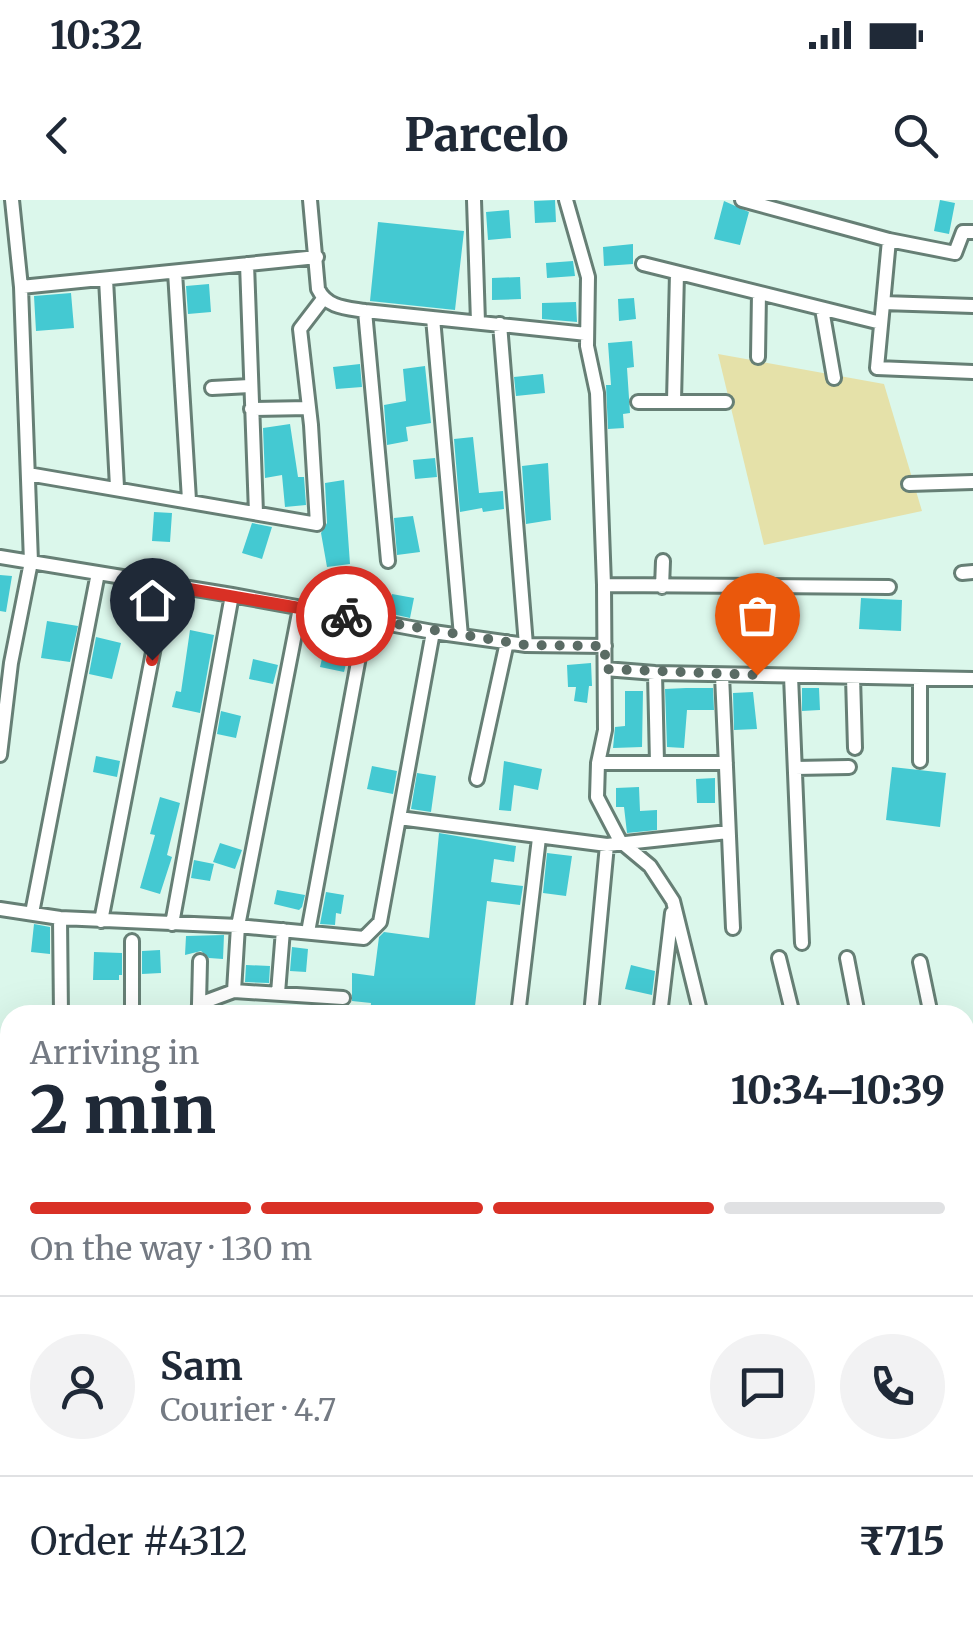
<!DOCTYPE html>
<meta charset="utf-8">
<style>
:root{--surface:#fff;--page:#f2f2f3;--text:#1f2937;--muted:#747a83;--line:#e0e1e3;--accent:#d93025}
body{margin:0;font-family:Merriweather,serif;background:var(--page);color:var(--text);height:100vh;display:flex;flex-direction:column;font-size:38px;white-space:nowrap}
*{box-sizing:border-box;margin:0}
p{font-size:32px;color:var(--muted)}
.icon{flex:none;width:55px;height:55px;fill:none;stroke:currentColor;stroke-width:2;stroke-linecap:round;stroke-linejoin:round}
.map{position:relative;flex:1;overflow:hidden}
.side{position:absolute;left:0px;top:805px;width:975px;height:620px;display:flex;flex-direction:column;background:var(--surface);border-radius:30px 30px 0 0;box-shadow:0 10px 40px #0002}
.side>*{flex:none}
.pin{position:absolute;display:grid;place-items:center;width:85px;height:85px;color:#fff;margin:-102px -42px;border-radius:50% 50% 50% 0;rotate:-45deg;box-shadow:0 0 10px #0007}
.pin .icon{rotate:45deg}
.courier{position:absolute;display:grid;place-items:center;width:100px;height:100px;margin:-50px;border:8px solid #d93025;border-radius:50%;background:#fff;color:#222;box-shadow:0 2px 12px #0007}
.overview em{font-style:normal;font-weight:800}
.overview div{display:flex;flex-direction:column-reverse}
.overview{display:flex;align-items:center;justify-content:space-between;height:170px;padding:0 30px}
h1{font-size:65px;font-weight:800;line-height:75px}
.bar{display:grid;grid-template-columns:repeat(4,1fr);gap:15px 10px;align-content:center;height:120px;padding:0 30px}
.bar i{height:12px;border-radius:8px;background:var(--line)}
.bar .on{background:var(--accent)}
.bar p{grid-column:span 4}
.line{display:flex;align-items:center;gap:25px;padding:0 30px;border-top:2px solid var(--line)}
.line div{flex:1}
.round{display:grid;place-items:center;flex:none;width:105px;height:105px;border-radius:52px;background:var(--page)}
.status{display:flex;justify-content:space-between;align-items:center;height:70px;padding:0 50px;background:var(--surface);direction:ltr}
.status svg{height:28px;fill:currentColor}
header{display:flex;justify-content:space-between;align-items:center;height:130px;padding:0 30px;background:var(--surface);font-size:45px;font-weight:800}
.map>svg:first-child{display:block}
.green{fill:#e5e1a9}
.building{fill:#44c9d2}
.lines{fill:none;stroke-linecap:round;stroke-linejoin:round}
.minor-casing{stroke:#667f75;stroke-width:18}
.path{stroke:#8ea39a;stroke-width:2.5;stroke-dasharray:8 8;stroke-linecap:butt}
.minor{stroke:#fff;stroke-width:12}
.done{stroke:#5a6b64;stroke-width:10;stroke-dasharray:0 18}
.route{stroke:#d93025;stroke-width:12}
</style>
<div class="status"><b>10:32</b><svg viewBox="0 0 49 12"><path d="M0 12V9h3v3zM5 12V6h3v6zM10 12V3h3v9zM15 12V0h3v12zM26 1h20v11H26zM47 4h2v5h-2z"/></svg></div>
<header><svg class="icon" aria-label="back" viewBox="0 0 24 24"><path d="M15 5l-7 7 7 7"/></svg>Parcelo<svg class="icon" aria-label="search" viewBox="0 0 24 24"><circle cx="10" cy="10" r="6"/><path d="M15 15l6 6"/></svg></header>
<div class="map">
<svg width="973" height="1425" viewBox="0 0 973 1425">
<rect width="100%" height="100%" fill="#dbf7eb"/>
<path class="green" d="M718,154L884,184L922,311L764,345Z"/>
<path class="building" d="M555,0L556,22L535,23L534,1Z
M940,0L955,3L949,34L934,31Z
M724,1L749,12L740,45L714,39Z
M509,10L511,38L488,40L486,12Z
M378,22L464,31L455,110L370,101Z
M633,44V64L604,66L603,47Z
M573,61L575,76L547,78L546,63Z
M520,77L521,99L492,100V78Z
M209,84L211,112L188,114L186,86Z
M71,93L74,128L36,131L34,96Z
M634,98L636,119L619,121L618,99Z
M576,102L577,122L542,119V103Z
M632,141L634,167L627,168L630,213L623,214L624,228L608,229L606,185H611L608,143Z
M360,164L362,187L336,189L333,167Z
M425,166L431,223L406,227L408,241L387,245L384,205L406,201L403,169Z
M543,174L545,193L516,196L514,177Z
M290,224L298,277H304L306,305L285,307L282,275L265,278L263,228Z
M473,237L479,293L503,291L504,309L483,312L482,308L460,312L454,239Z
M435,258L437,277L415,279L413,260Z
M548,263L551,320L526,324L522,266Z
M344,280L350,364L327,367L321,333L327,323L325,283Z
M154,312L172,313L170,342L152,341Z
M413,316L420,352L397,355L394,318Z
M252,323L272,327L262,359L242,353Z
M0,375L12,376L6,412L0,411Z
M392,394L414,398L410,418L388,413Z
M861,398L902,400L901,431L859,429Z
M47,421L78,426L70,462L41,458Z
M190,430L214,435L200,513L172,507L176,491L181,492Z
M96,437L121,443L112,479L89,474Z
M325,446L349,452L344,472L320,467Z
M253,459L278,465L273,484L249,479Z
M591,463L592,486H589L587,503L574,501L576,487H568L567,465Z
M686,488H713L714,510H687L684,548L667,547L665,489Z
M802,488H819L820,510L802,511Z
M625,491H643L642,547L613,548L615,527L625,526Z
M753,492L757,529L734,530L733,493Z
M221,511L241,516L236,538L217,534Z
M96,556L120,561L117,577L93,572Z
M504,561L542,569L538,590L514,585L511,611L499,610Z
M372,566L397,571L393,594L367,589Z
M892,567L946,573L940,627L886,620Z
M417,573L436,576L431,612L411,609Z
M715,578V603H697L696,579Z
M639,587L640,611L657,610V630L627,633L624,607H616V588Z
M160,597L180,603L167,655L172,657L160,694L140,688L155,635L150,634Z
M439,633L516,646L514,662L494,659L491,682L523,686L520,705L487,701L474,815H370L371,803L352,801V773L374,776L379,737L384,732L429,738Z
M220,643L242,650L235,669L213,662Z
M547,653L572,656L566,696L543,693Z
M194,660L214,664L210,681L191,678Z
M277,690L305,695L302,707L299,710L274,704Z
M326,692L344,695L341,714L336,713L335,725L320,724Z
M34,724L50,727V754L31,752Z
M224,735L223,759L209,758L201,751L185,755L186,736Z
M292,747L308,749L306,772L290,771Z
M160,750L161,773L142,774V751Z
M94,752L122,753V775H119V780H93Z
M246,765L270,766L269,783L245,782Z
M631,765L655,771L652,795L625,789Z"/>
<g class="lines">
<defs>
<path id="minor" d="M310,0L318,89C327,108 347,108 365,111L587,134
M474,0L478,122
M566,0L588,77L587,146L597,193L604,385L605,530L598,563L597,597L620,641L650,666L673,701L701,815
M742,0L889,40L877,168L973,172
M889,40L955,53L963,32H973
M247,64L256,313
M643,64L881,123
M175,72L189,300
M106,79L117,287
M21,87L317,57
M883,103L973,106
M822,109L834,178
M365,111L388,361
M433,118L461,436
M500,124L526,445
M758,157L759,93
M212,188L250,186
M674,201L677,73
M638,202H726
M251,209L309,208
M28,274L317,324L311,225L300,129L323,99
M909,284L973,282
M0,357L232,395L433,432L526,445L605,446
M962,373L973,372
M604,385L889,387
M662,387L663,361
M605,469L655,473L973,479
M655,473L657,563
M722,475L733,728
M791,476L802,743
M853,477L855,548
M0,555L11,463L31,362L21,87L12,0
M920,561V478
M598,563H726
M795,568L849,567
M477,579L507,442
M399,618L607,645L728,632
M0,709L60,718L238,726L364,738L380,722L433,432
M32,713L98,373
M60,718L61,815
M101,721L166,385
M172,724L232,395
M308,732L366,419
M779,758L793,815
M847,758L858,815
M920,762L931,815
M234,791L343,798
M278,793L283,730
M199,804L200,761
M132,815V741
M198,815L199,804L234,791L238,726L300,408
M518,815L539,638
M591,815L607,645
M660,815L672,713
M0,871L10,873
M965,897H973
M965,1124L973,1126
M969,1203L973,1151
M0,1280L10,1281
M421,1421L422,1425
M33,1425L34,1415
M85,1425L86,1415
M129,1425L130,1415
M202,1425L204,1415
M213,1425L215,1415
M337,1425L338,1415
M653,1425L689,1416L705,1425"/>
</defs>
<use href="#minor" class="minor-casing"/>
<path class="path" d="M153,1415V1425"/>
<use href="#minor" class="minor"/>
</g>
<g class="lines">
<path class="done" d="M346,416L526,445L605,446V469L757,475"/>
<path class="route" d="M152,460L166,385L346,416"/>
</g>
</svg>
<div class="pin" style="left:757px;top:475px;background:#ea580c"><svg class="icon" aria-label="bag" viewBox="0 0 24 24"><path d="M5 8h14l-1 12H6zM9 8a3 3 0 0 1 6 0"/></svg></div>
<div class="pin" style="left:152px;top:460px;background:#1f2937"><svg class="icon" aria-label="home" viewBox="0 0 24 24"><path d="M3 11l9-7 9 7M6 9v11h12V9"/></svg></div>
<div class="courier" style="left:346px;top:416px"><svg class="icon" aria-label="bike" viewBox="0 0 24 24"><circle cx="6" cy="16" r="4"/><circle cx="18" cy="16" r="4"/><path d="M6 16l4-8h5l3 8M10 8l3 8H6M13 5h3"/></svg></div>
<section class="side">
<div class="overview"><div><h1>2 min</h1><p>Arriving in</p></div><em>10:34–10:39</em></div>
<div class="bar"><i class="on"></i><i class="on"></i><i class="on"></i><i></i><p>On the way · 130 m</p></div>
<div class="line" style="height:180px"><a class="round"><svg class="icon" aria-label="person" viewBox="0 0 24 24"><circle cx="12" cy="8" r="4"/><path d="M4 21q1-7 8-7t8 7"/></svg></a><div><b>Sam</b><p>Courier · 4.7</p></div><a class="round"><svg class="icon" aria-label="chat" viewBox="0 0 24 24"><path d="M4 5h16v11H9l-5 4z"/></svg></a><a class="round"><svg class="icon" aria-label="phone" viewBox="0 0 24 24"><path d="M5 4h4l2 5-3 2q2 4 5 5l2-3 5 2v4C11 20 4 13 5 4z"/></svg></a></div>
<div class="line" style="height:130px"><div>Order #4312</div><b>₹715</b></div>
</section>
</div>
